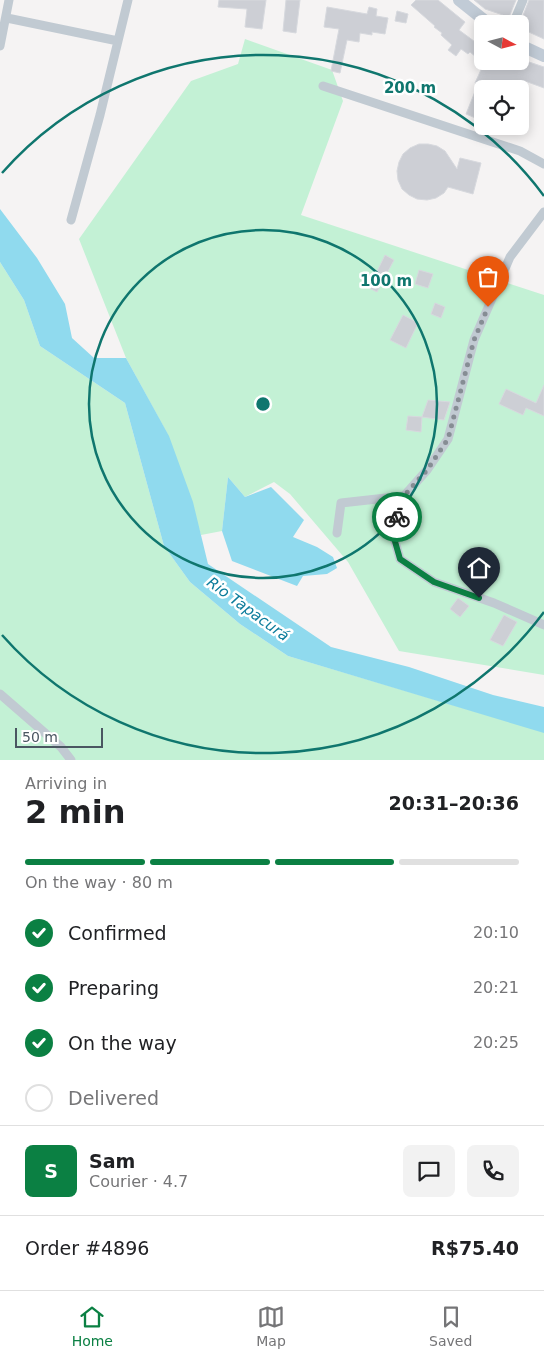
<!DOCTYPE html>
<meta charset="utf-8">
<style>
:root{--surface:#fff;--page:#f2f2f2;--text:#202124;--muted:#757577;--line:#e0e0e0;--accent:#0b8043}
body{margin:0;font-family:"DejaVu Sans",sans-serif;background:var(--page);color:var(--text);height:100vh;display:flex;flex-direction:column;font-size:19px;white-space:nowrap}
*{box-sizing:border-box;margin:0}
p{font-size:16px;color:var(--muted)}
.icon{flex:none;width:28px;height:28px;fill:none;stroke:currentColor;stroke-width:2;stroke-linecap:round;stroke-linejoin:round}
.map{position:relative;height:760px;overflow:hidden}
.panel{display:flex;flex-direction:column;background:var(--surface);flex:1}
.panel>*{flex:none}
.needle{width:32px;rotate:97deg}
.tools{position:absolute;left:474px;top:15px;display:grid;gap:10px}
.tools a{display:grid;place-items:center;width:55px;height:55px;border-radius:8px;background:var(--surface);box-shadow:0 2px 12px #0003;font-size:25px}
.scale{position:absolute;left:15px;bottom:12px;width:88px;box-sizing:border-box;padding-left:5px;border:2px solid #4a5661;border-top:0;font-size:14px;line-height:18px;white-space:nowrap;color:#4a5661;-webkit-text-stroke:4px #fff;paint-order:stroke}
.pin{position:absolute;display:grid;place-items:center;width:42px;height:42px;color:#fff;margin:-51px -21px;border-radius:50% 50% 50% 0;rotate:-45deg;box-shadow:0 0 5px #0007}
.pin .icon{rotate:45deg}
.courier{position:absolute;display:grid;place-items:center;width:50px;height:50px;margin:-25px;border:4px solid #0b8043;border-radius:50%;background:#fff;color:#222;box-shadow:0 1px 6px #0007}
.overview em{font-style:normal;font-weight:700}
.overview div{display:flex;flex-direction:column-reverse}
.overview{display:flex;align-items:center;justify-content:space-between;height:85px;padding:0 25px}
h1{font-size:32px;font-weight:700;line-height:38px}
.bar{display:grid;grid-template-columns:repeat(4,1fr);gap:8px 5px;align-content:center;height:60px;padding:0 25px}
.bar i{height:6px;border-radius:4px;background:var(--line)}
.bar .active{background:var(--accent)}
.bar p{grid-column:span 4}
.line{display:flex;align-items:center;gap:12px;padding:0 25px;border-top:1px solid var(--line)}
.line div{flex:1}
.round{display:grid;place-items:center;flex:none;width:52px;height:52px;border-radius:8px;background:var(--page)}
ol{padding:0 25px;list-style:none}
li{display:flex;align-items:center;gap:15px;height:55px}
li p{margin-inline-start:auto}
li .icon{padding:5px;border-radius:50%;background:var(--accent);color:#fff;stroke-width:4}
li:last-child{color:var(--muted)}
li i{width:28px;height:28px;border:2px solid var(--line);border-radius:50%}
.menu{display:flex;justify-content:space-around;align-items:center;height:70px;border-top:1px solid var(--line);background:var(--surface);font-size:14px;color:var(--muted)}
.menu a{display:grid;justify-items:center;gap:2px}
.menu .active{color:var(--accent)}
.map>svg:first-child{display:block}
.green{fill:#c3f1d5}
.water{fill:#90daee}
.building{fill:#cdcfd5;stroke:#d7d9de}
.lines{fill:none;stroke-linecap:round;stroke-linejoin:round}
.minor{stroke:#c1cad2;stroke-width:9}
.secondary{stroke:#c1cbd6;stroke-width:12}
.done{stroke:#868d94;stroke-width:5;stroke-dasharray:0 9}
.route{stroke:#0b8043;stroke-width:6}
.ring{fill:none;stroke:#0f766e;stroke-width:2.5}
.labels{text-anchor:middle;stroke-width:5;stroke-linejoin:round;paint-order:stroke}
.water-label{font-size:15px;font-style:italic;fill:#0c7c9b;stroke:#fff}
.centre{fill:#0f766e;stroke:#fff;stroke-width:2.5}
.ring-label{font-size:15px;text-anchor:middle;font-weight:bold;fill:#0f766e;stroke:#fff;stroke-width:5;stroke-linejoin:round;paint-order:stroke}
</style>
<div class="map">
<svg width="544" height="760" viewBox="0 0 544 760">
<rect width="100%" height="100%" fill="#f5f3f3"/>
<path class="green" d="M245,39L332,70L343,101L301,215L544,295V675L399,651L348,562L290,494L274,482L245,497L228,477L222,531L201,535L167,433L126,358L79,239L191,81L238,64Z
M0,262L24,300L40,346L125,403L164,546L190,582L240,624L288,656L544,732V760H0Z"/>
<path class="water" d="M0,209L37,258L65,304L72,338L94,358H126L169,436L193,502L208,564L331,647L409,667L493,695L544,707V733L288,656L240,624L190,582L164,546L125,403L40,346L24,300L0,262Z
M228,477L245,497L271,487L304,520L293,537L317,547L333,557L337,568L327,574L303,576L297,586L232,561L222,531Z"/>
<path class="building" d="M219,0H266L262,29L245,27L247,9L218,7Z
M286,0H300L296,33L283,31Z
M416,0H438L465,22L459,30L482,47V62L470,52L468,54L461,49L456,56L448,50L452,45L441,35L442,33L434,27L435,26L411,5Z
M474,0H516L507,22L500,18L503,15L485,9Z
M529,0H544V39L520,28V23Z
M327,7L367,14L369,7L377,9L376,16L388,18L385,34L372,32V35L360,33L359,42L347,40L340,73L331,71L339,29L324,27Z
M397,11L408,14L406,23L395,21Z
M520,59L544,67V88L525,81L523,88L505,82L502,89H482V114L480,120L466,114L478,84L475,83L485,61H504L520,68Z
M419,144H428L437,146L445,151L457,169L460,158L481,163L473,194L448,187L444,193L436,198L427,200L417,199L409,195L402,189L398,180L397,171L399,162L403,154L410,148Z
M385,255L394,260L377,292L369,288Z
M419,270L433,274L428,288L415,284Z
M435,303L445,307L441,318L431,314Z
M403,315L418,323L406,348L390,340Z
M544,385V416L526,408L523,415L499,404L506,389L536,403Z
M428,400L450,402L444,420L422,417Z
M408,416L422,417L421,432L406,430Z
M458,598L469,606L460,617L450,609Z
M504,615L517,622L503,646L490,640Z"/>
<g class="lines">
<path class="minor" d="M7,18L118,41
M513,24L523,0
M0,46L9,0
M323,86L520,151L544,164
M71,220L100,115L128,0
M404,496L392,531L400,559L434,582L494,603L544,625
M337,533L341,503L404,496L427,470L448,439L474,340L510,257L544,212
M0,694L61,747L71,760"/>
<path class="secondary" d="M459,0L489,24
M520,45L544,56"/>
</g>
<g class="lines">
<path class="done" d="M397,517L404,496L427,470L448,439L474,340L488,307"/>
<path class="route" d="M397,517L392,531L400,559L434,582L479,598"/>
</g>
<g class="ring">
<circle cx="263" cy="404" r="174"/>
<path d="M544 612A349 349 0 0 1 2 635M2 173A349 349 0 0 1 544 196"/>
</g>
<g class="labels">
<g class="water-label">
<text transform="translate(248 609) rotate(36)" y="5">Rio Tapacurá</text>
</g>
</g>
<circle cx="263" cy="404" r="8" class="centre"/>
<g class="ring-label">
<text x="410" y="93">200 m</text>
<text x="386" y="286">100 m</text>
</g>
</svg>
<div class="tools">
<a><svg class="needle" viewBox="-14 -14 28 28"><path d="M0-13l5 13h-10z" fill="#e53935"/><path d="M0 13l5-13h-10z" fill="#757577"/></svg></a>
<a><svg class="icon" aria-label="locate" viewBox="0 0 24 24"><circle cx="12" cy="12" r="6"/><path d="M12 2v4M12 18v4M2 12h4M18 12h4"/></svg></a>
</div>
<div class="scale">50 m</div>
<div class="pin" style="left:488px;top:307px;background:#ea580c"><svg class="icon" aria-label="bag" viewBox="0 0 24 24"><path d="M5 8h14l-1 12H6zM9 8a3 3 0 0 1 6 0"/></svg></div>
<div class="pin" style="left:479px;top:598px;background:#1f2937"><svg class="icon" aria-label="home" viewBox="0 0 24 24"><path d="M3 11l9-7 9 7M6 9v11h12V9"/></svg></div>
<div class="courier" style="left:397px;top:517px"><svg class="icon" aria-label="bike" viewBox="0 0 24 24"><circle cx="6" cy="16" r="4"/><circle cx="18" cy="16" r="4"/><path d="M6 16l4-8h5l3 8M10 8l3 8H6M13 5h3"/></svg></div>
</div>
<section class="panel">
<div class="overview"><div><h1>2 min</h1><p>Arriving in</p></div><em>20:31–20:36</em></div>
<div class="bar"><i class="active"></i><i class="active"></i><i class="active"></i><i></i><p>On the way · 80 m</p></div>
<ol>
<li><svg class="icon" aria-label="check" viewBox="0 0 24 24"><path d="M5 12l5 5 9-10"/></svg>Confirmed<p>20:10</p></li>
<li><svg class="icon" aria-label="check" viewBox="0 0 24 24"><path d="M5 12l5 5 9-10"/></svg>Preparing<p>20:21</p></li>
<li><svg class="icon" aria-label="check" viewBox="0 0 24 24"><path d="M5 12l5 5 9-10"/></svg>On the way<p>20:25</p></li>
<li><i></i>Delivered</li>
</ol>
<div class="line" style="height:90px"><b class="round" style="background:var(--accent);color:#fff">S</b><div><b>Sam</b><p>Courier · 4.7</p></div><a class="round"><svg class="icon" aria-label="chat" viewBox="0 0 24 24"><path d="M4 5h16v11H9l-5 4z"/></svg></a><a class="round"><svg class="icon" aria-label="phone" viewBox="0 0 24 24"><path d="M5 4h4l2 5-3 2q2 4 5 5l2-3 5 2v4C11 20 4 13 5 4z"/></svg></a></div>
<div class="line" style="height:65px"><div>Order #4896</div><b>R$75.40</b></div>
</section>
<nav class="menu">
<a class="active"><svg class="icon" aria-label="home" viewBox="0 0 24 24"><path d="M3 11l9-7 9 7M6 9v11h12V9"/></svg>Home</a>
<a><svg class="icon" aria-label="map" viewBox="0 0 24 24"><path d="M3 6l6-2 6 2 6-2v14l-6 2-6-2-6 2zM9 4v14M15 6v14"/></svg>Map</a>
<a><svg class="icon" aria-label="saved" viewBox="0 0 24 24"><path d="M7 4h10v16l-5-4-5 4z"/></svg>Saved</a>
</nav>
